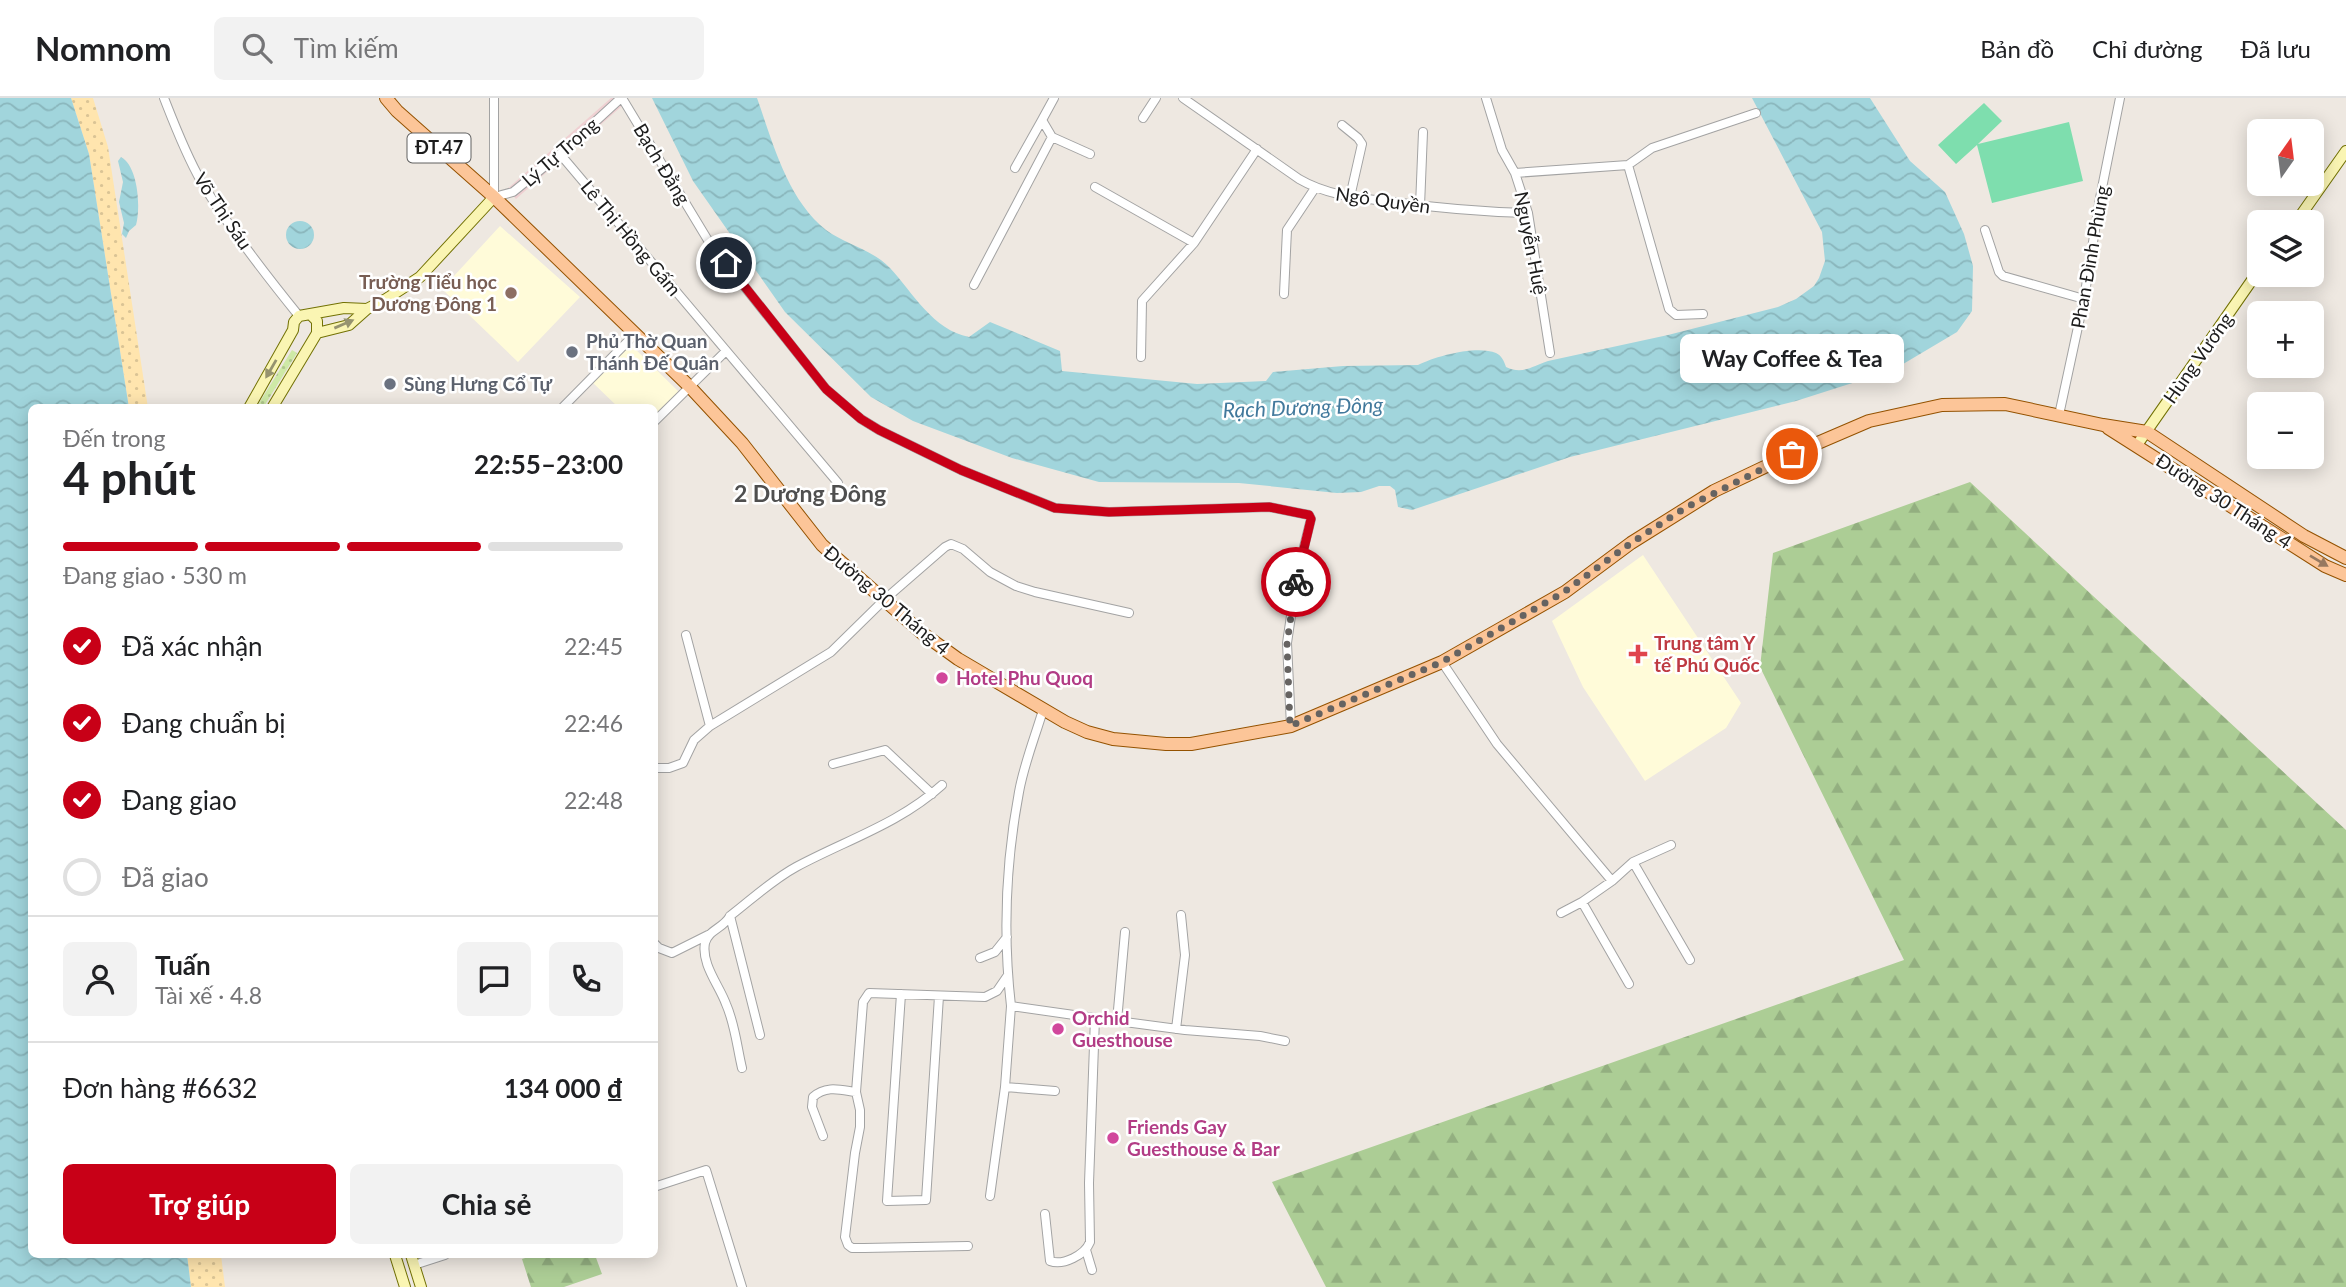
<!DOCTYPE html>
<html lang="vi">
<meta charset="utf-8">
<style>
:root{--surface:#fff;--page:#f2f2f2;--text:#202124;--muted:#757577;--line:#e0e0e0;--accent:#c80017}
body{margin:0;font-family:Lato,sans-serif;background:var(--page);color:var(--text);height:100vh;display:flex;flex-direction:column;font-size:26px;white-space:nowrap}
*{box-sizing:border-box;margin:0}
p{font-size:23px;color:var(--muted)}
.icon{flex:none;width:38px;height:38px;fill:none;stroke:currentColor;stroke-width:2;stroke-linecap:round;stroke-linejoin:round}
.map{position:relative;flex:1;overflow:hidden}
.details{position:absolute;left:28px;top:306px;width:630px;height:854px;display:flex;flex-direction:column;background:var(--surface);border-radius:10px;box-shadow:0 4px 18px #0003}
.details>*{flex:none}
.needle{width:46px;rotate:14deg}
.controls{position:absolute;left:2247px;top:21px;display:grid;gap:14px}
.controls a{display:grid;place-items:center;width:77px;height:77px;border-radius:10px;background:var(--surface);box-shadow:0 4px 18px #0003;font-size:35px}
.pin{position:absolute;display:grid;place-items:center;width:60px;height:60px;color:#fff;margin:-30px;border:4px solid #fff;border-radius:50%;box-shadow:0 2px 7px #0007}
.courier{position:absolute;display:grid;place-items:center;width:70px;height:70px;margin:-35px;border:5px solid #c80017;border-radius:50%;background:#fff;color:#222;box-shadow:0 2px 9px #0007}
.bubble{position:absolute;height:49px;border-radius:10px;background:var(--surface);box-shadow:0 4px 18px #0003;font-size:23px;font-weight:700;line-height:49px;text-align:center}
.headline em{font-style:normal;font-weight:700}
.headline div{display:flex;flex-direction:column-reverse}
.headline{display:flex;align-items:center;justify-content:space-between;height:119px;padding:0 35px}
h1{font-size:46px;font-weight:700;line-height:52px}
.bar{display:grid;grid-template-columns:repeat(4,1fr);gap:10px 7px;align-content:center;height:84px;padding:0 35px}
.bar i{height:9px;border-radius:5px;background:var(--line)}
.bar .on{background:var(--accent)}
.bar p{grid-column:span 4}
.line{display:flex;align-items:center;gap:18px;padding:0 35px;border-top:2px solid var(--line)}
.line div{flex:1}
.round{display:grid;place-items:center;flex:none;width:74px;height:74px;border-radius:10px;background:var(--page)}
ol{padding:0 35px;list-style:none}
li{display:flex;align-items:center;gap:21px;height:77px}
li p{margin-inline-start:auto}
li .icon{padding:7px;border-radius:50%;background:var(--accent);color:#fff;stroke-width:4}
li:last-child{color:var(--muted)}
li i{width:38px;height:38px;border:4px solid var(--line);border-radius:50%}
.cta{display:flex;gap:14px;margin-top:auto;padding:14px 35px}
.cta a{flex:1;height:80px;border-radius:10px;background:var(--accent);color:#fff;font-size:28px;font-weight:700;line-height:80px;text-align:center}
.cta a+a{background:var(--page);color:var(--text)}
header{display:flex;align-items:center;gap:42px;box-sizing:border-box;height:98px;padding:0 35px;background:var(--surface);border-bottom:2px solid var(--line)}
header strong{font-size:33px}
nav{display:flex;gap:38px;margin-inline-start:auto;font-size:24px}
.search{width:490px;height:63px;background:var(--page);display:flex;align-items:center;gap:18px;box-sizing:border-box;padding:0 24px;border-radius:10px;color:var(--muted);font-size:26px}
.map>svg:first-child{display:block}
.commercial{fill:#efd0d2}
.education{fill:#fffbd9}
.grass{fill:url(#grass-dots)}
.forest{fill:url(#forest-firs)}
.sand{fill:url(#sand-dots)}
.pitch{fill:#7edeae}
.water{fill:url(#water-waves)}
.lines{fill:none;stroke-linecap:round;stroke-linejoin:round}
.minor-casing{stroke:#a3a3a3;stroke-width:10}
.secondary-casing{stroke:#727104;stroke-width:12}
.primary-casing{stroke:#945200;stroke-width:14}
.minor{stroke:#fff;stroke-width:8}
.secondary{stroke:#faf5b3;stroke-width:10}
.primary{stroke:#fcc598;stroke-width:12}
.oneway{fill:#96936f}
.oneway2{fill:#977960}
.done{stroke:#666361;stroke-width:7;stroke-dasharray:0 12.6}
.route{stroke:#c80017;stroke-width:9}
.education-dot{fill:#8d6e63;stroke:#fff;stroke-width:2.5}
.worship-dot{fill:#6b7280;stroke:#fff;stroke-width:2.5}
.health-dot{fill:#e0444e;stroke:#fff;stroke-width:2.5}
.hotel-dot{fill:#d1479c;stroke:#fff;stroke-width:2.5}
.labels{text-anchor:middle;stroke-width:5;stroke-linejoin:round;paint-order:stroke}
.shield{fill:#fff;stroke:#606060;stroke-width:2}
.shield-label{font-size:18px;font-weight:bold;fill:#1c1c1c}
.street-label{font-size:19px;fill:#1c1c1c;stroke:#fff}
.education-label{font-size:19px;font-weight:bold;fill:#785e54;stroke:#fff;text-anchor:end}
.worship-label{font-size:19px;font-weight:bold;fill:#5b616d;stroke:#fff;text-anchor:start}
.health-label{font-size:19px;font-weight:bold;fill:#be3a42;stroke:#fff;text-anchor:start}
.hotel-label{font-size:19px;font-weight:bold;fill:#b23c85;stroke:#fff;text-anchor:start}
.water-label{font-size:21px;font-style:italic;fill:#42799c;stroke:#fff}
.quarter-label{font-size:23px;font-weight:bold;fill:#4f4f4f;stroke:#fff}
</style>
<header>
<strong>Nomnom</strong>
<div class="search"><svg class="icon" aria-label="search" viewBox="0 0 24 24"><circle cx="10" cy="10" r="6"/><path d="M15 15l6 6"/></svg>Tìm kiếm</div>
<nav><a>Bản đồ</a><a>Chỉ đường</a><a>Đã lưu</a></nav>
</header>
<div class="map">
<svg width="2346" height="1189" viewBox="0 0 2346 1189">
<defs>
<pattern id="grass-dots" width="8" height="8" patternUnits="userSpaceOnUse" patternTransform="scale(1.75)"><rect width="8" height="8" fill="#cee9a6"/><path d="M2 2h.1M6 6h.1" fill="none" stroke="#b0c78e" stroke-width="1.8" stroke-linecap="round"/></pattern>
<pattern id="forest-firs" width="22" height="20" patternUnits="userSpaceOnUse" patternTransform="scale(1.75)"><rect width="22" height="20" fill="#accd95"/><path d="M5 1l3.5 6h-7zM16 11l3.5 6h-7z" fill="#93af80"/></pattern>
<pattern id="sand-dots" width="8" height="8" patternUnits="userSpaceOnUse" patternTransform="scale(1.75)"><rect width="8" height="8" fill="#ffe5ae"/><path d="M2 2h.1M6 6h.1" fill="none" stroke="#dac495" stroke-width="1.8" stroke-linecap="round"/></pattern>
<pattern id="water-waves" width="16" height="10" patternUnits="userSpaceOnUse" patternTransform="scale(1.75)"><rect width="16" height="10" fill="#a1d5dc"/><path d="M0 5q4-4 8 0t8 0" fill="none" stroke="#8ab6bc"/></pattern>
</defs>
<rect width="100%" height="100%" fill="#eee8e1"/>
<path class="commercial" d="M611,0H615L622,8L516,101L507,91Z"/>
<path class="education" d="M500,128L580,199L518,264L442,191Z
M629,245L680,295L655,320L654,310H619L591,283Z
M1643,457L1741,605L1726,630L1645,683L1583,589L1552,523Z"/>
<path class="grass" d="M292,252L297,255L263,310H256Z"/>
<path class="forest" d="M1970,384L2346,732V1189H1326L1272,1084L1904,862L1760,569L1773,455Z
M535,1157H595L602,1176L564,1189H531L522,1161Z"/>
<path class="sand" d="M71,0H93L108,49L148,310H129L89,56Z
M187,1157H221L225,1189H191Z"/>
<path class="pitch" d="M1984,5L2002,23L1978,46L2069,24L2083,83L1992,105L1977,47L1956,66L1938,47Z"/>
<path class="water" d="M0,0H71L89,56L129,310H32V1157H187L191,1189H0Z
M652,0H757C773,45 787,101 826,132C845,146 873,152 890,170C913,195 933,232 969,239L990,224L1060,253L1062,273L1197,286L1266,283L1273,274L1343,268L1418,267C1436,258 1477,247 1496,255C1502,258 1504,263 1506,269C1523,277 1532,268 1548,263L1668,237L1778,209L1796,201L1814,188L1819,180L1825,163L1822,134L1752,0H1870L1910,63L1945,94L1964,136L1973,168L1972,213L1957,234L1893,272L1796,303L1570,359L1412,412L1398,409L1395,392L1390,388H1379L1361,394L1337,395L1239,385L1099,384L1012,360L913,323L871,299L785,214L693,83Z
M121,59C138,68 141,109 136,127L129,133L126,140L122,136L124,125L119,104L123,84L118,63Z
M286 137a14 14 0 1 1 28 0a14 14 0 1 1-28 0Z"/>
<g class="lines">
<defs>
<path id="minor" d="M164,0C175,28 186,57 201,83C228,129 265,176 299,218
M494,0V99L513,94L560,56L621,0
M622,0L709,144L826,291L861,321L879,332L961,372L1055,410L1109,414L1269,409L1309,417L1311,421L1297,477L1287,545L1291,628
M1183,0L1299,81C1328,98 1360,100 1393,104C1438,110 1483,114 1528,115
M1486,0L1502,52L1515,75L1528,115L1550,255
M1143,20L1156,0
M1342,27L1358,40L1362,46L1350,99
M1052,39L1090,56
M560,56L838,385
M1628,67L1652,50L1756,15
M1015,70L1042,22
M1515,75L1628,67L1669,211L1676,217L1703,216
M1095,89L1194,145
M1420,108L1423,34
M1985,132L1999,174L2003,178L2084,201
M974,187L1052,39L1042,22L1054,0
M1284,196L1287,132L1315,90
M1141,259L1142,203L1194,145L1257,51
M563,309L635,236
M2059,317L2084,201L2100,100L2120,0
M654,324L726,253
M686,537L710,628L831,554L884,502L945,449L951,446L963,451L990,474L1016,488L1035,494L1129,515
M1442,564L1497,646L1612,783
M1043,612C1035,639 1024,666 1019,694C1006,763 1003,838 1011,908L1095,920L1089,1085L1090,1144C1085,1157 1063,1168 1050,1163L1045,1116
M833,666L885,652L932,696
M654,670H669L683,665L694,642L710,628
M1633,764L1690,862
M1561,815L1582,804
M730,818L760,937
M654,845L659,850L672,855L708,837
M980,860L995,854L1007,839
M1629,886L1582,804L1612,783L1633,764L1671,747
M901,896L887,1103L926,1102L939,898
M1095,920L1185,932L1260,938L1285,943
M1117,923L1125,834
M1176,931L1185,857L1181,817
M742,970C737,949 735,926 726,906C719,887 701,866 705,845C708,832 724,830 730,818C751,802 772,782 796,769C846,742 899,726 942,687
M1005,989L1055,993
M823,1038L812,1009L813,999C826,987 841,992 856,994
M654,1089L706,1072L742,1189
M990,1098L1005,989L1011,908
M968,1148L864,1150H852L848,1147L845,1139L855,1055L860,1029V1012L856,994L863,904L869,895L985,899L997,893L1008,877
M1086,1152L1092,1172
M414,1167L445,1157"/>
<path id="secondary" d="M2296,124L2346,53
M317,235L349,227L367,211L386,201L420,179L494,99
M249,310L293,232L294,224L299,218L344,210L367,211
M272,310L317,235V223L311,217
M2137,347L2259,172
M395,1157L405,1189
M411,1157L421,1189"/>
<path id="primary" d="M386,0L397,13L494,99L690,289L742,345L822,447L841,464L922,535L958,561L1065,624L1087,634L1113,641L1166,646H1191L1291,628L1442,564L1565,494L1631,445L1714,393L1792,356L1869,323L1942,307L2005,306L2103,327L2147,334L2304,438L2346,460
M2108,330L2325,468L2346,477"/>
</defs>
<use href="#minor" class="minor-casing"/>
<use href="#secondary" class="secondary-casing"/>
<use href="#primary" class="primary-casing"/>
<use href="#minor" class="minor"/>
<use href="#secondary" class="secondary"/>
<use href="#primary" class="primary"/>
</g>
<defs><path id="oneway-solid" d="M-6-.8H1V-3.2L6.5 0L1 3.2V.8H-6Z" transform="scale(1.75)"/></defs>
<g class="oneway">
<use href="#oneway-solid" transform="translate(344 226) rotate(-23)"/>
<use href="#oneway-solid" transform="translate(271 271) rotate(120)"/>
</g>
<use class="oneway2" href="#oneway-solid" transform="translate(2319 463) rotate(31)"/>
<g class="lines">
<path class="done" d="M1296,484L1287,545L1290,628L1442,564L1564,494L1631,445L1685,410L1792,356"/>
<path class="route" d="M726,165L826,291L861,321L879,332L961,372L1055,410L1109,414L1269,409L1309,417L1311,421L1296,484"/>
</g>
<circle class="education-dot" cx="511" cy="195" r="7"/>
<g class="worship-dot">
<circle cx="572" cy="254" r="7"/>
<circle cx="390" cy="286" r="7"/>
</g>
<path class="health-dot" d="M1634.5 545.5h7v7h7v7h-7v7h-7v-7h-7v-7h7z"/>
<g class="hotel-dot">
<circle cx="942" cy="580" r="7"/>
<circle cx="1058" cy="931" r="7"/>
<circle cx="1113" cy="1040" r="7"/>
</g>
<g class="labels">
<rect class="shield" x="407.5" y="35.5" width="63" height="29" rx="5"/>
<g class="shield-label">
<text x="439" y="56">ĐT.47</text>
</g>
<g class="street-label">
<text transform="translate(560 54) rotate(-41)" y="7">Lý Tự Trọng</text>
<text transform="translate(662 66) rotate(59)" y="7">Bạch Đằng</text>
<text transform="translate(1383 102) rotate(8)" y="7">Ngô Quyền</text>
<text transform="translate(223 113) rotate(56)" y="7">Võ Thị Sáu</text>
<text transform="translate(631 140) rotate(50)" y="7">Lê Thị Hồng Gấm</text>
<text transform="translate(1531 145) rotate(79)" y="7">Nguyễn Huệ</text>
<text transform="translate(2090 159) rotate(-80)" y="7">Phan Đình Phùng</text>
<text transform="translate(2198 260) rotate(-55)" y="7">Hùng Vương</text>
<text transform="translate(2224 403) rotate(33)" y="7">Đường 30 Tháng 4</text>
<text transform="translate(887 502) rotate(40)" y="7">Đường 30 Tháng 4</text>
</g>
<g class="education-label">
<text x="497" y="191">Trường Tiểu học<tspan x="497" dy="22">Dương Đông 1</tspan></text>
</g>
<g class="worship-label">
<text x="586" y="250">Phủ Thờ Quan<tspan x="586" dy="22">Thánh Đế Quân</tspan></text>
<text x="404" y="293">Sùng Hưng Cổ Tự</text>
</g>
<g class="health-label">
<text x="1654" y="552">Trung tâm Y<tspan x="1654" dy="22">tế Phú Quốc</tspan></text>
</g>
<g class="hotel-label">
<text x="956" y="587">Hotel Phu Quoq</text>
<text x="1072" y="927">Orchid<tspan x="1072" dy="22">Guesthouse</tspan></text>
<text x="1127" y="1036">Friends Gay<tspan x="1127" dy="22">Guesthouse &amp; Bar</tspan></text>
</g>
<g class="water-label">
<text transform="translate(1303 310) rotate(-2)" y="7">Rạch Dương Đông</text>
</g>
<g class="quarter-label">
<text x="810" y="404">2 Dương Đông</text>
</g>
</g>
</svg>
<div class="controls">
<a><svg class="needle" viewBox="-14 -14 28 28"><path d="M0-13l5 13h-10z" fill="#e53935"/><path d="M0 13l5-13h-10z" fill="#757577"/></svg></a>
<a><svg class="icon" aria-label="layers" viewBox="0 0 24 24"><path d="M12 4l9 5-9 5-9-5zM3 14l9 5 9-5"/></svg></a>
<a>+</a>
<a>−</a>
</div>
<div class="pin" style="left:1792px;top:356px;background:#ea580c"><svg class="icon" aria-label="bag" viewBox="0 0 24 24"><path d="M5 8h14l-1 12H6zM9 8a3 3 0 0 1 6 0"/></svg></div>
<div class="pin" style="left:726px;top:165px;background:#1f2937"><svg class="icon" aria-label="home" viewBox="0 0 24 24"><path d="M3 11l9-7 9 7M6 9v11h12V9"/></svg></div>
<div class="courier" style="left:1296px;top:484px"><svg class="icon" aria-label="bike" viewBox="0 0 24 24"><circle cx="6" cy="16" r="4"/><circle cx="18" cy="16" r="4"/><path d="M6 16l4-8h5l3 8M10 8l3 8H6M13 5h3"/></svg></div>
<div class="bubble" style="left:1680px;top:236px;width:224px">Way Coffee &amp; Tea</div>
<section class="details">
<div class="headline"><div><h1>4 phút</h1><p>Đến trong</p></div><em>22:55–23:00</em></div>
<div class="bar"><i class="on"></i><i class="on"></i><i class="on"></i><i></i><p>Đang giao · 530 m</p></div>
<ol>
<li><svg class="icon" aria-label="check" viewBox="0 0 24 24"><path d="M5 12l5 5 9-10"/></svg>Đã xác nhận<p>22:45</p></li>
<li><svg class="icon" aria-label="check" viewBox="0 0 24 24"><path d="M5 12l5 5 9-10"/></svg>Đang chuẩn bị<p>22:46</p></li>
<li><svg class="icon" aria-label="check" viewBox="0 0 24 24"><path d="M5 12l5 5 9-10"/></svg>Đang giao<p>22:48</p></li>
<li><i></i>Đã giao</li>
</ol>
<div class="line" style="height:126px"><a class="round"><svg class="icon" aria-label="person" viewBox="0 0 24 24"><circle cx="12" cy="8" r="4"/><path d="M4 21q1-7 8-7t8 7"/></svg></a><div><b>Tuấn</b><p>Tài xế · 4.8</p></div><a class="round"><svg class="icon" aria-label="chat" viewBox="0 0 24 24"><path d="M4 5h16v11H9l-5 4z"/></svg></a><a class="round"><svg class="icon" aria-label="phone" viewBox="0 0 24 24"><path d="M5 4h4l2 5-3 2q2 4 5 5l2-3 5 2v4C11 20 4 13 5 4z"/></svg></a></div>
<div class="line" style="height:91px"><div>Đơn hàng #6632</div><b>134 000 ₫</b></div>
<div class="cta"><a>Trợ giúp</a><a>Chia sẻ</a></div>
</section>
</div>
